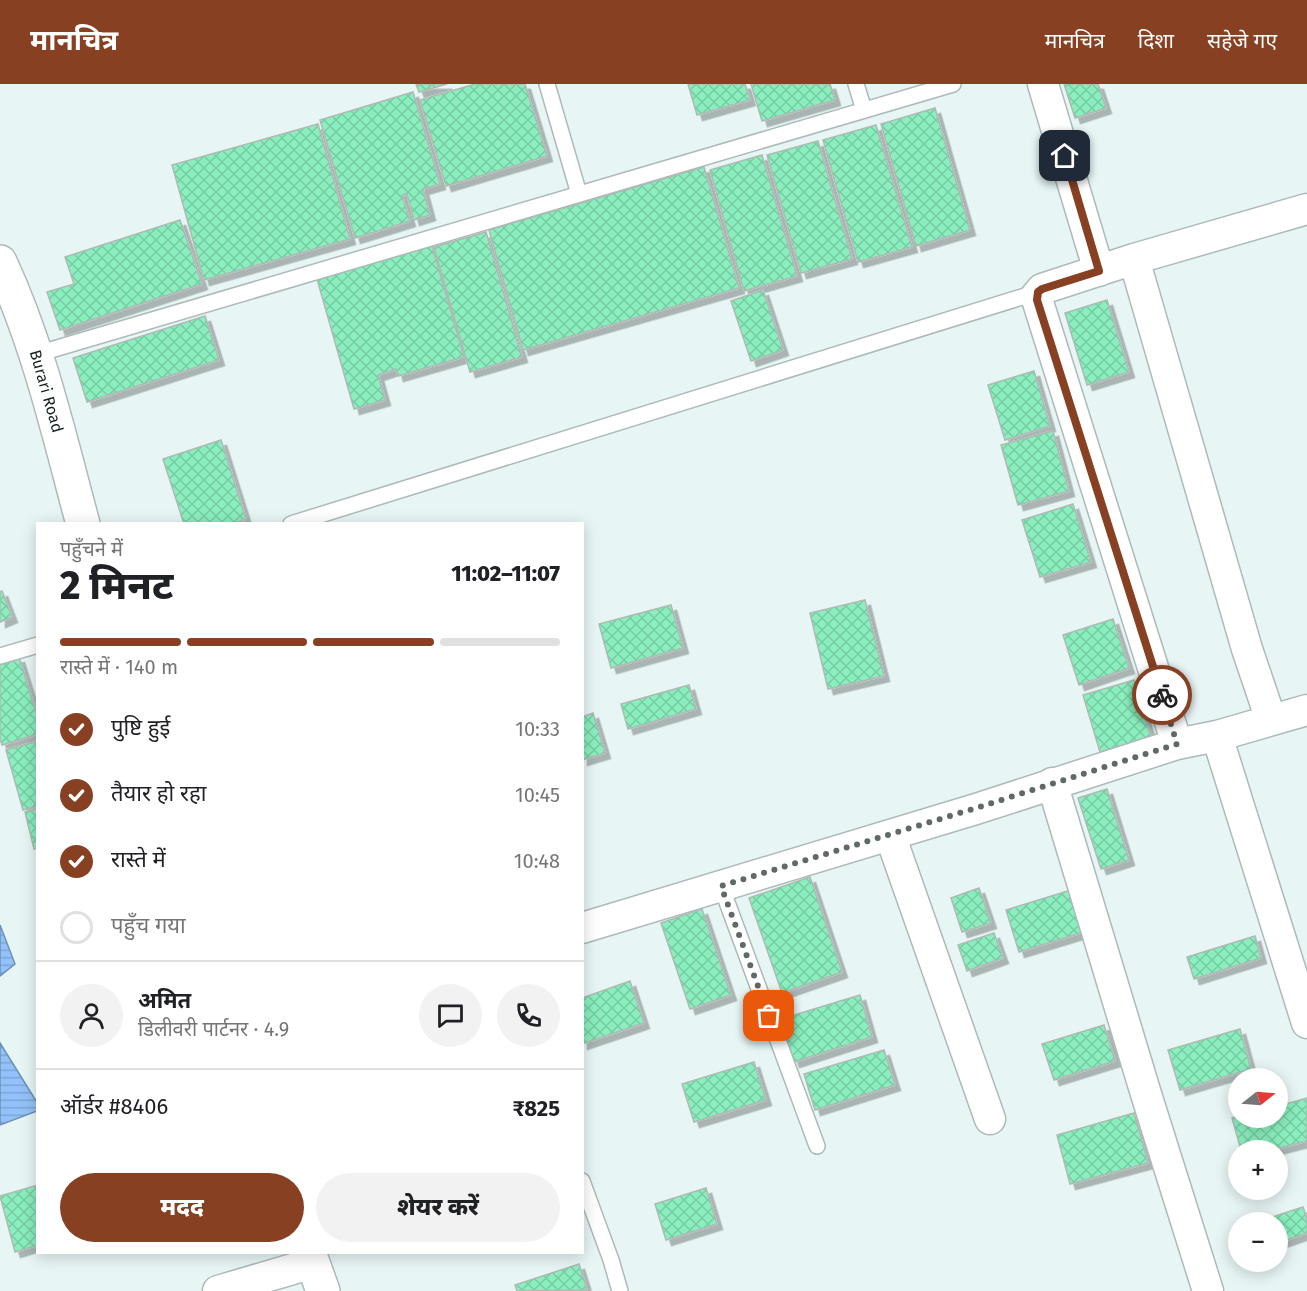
<!DOCTYPE html>
<html lang="hi">
<meta charset="utf-8">
<style>
:root{--surface:#fff;--page:#f2f2f2;--text:#202124;--muted:#757577;--line:#e0e0e0;--accent:#884022}
body{margin:0;font-family:"Fira Sans","Noto Sans Devanagari",sans-serif;background:var(--page);color:var(--text);height:100vh;display:flex;flex-direction:column;font-size:22px;white-space:nowrap}
*{box-sizing:border-box;margin:0}
p{font-size:20px;color:var(--muted)}
.icon{flex:none;width:33px;height:33px;fill:none;stroke:currentColor;stroke-width:2;stroke-linecap:round;stroke-linejoin:round}
.map{position:relative;flex:1;overflow:hidden}
.details{position:absolute;left:36px;top:438px;width:548px;height:732px;display:flex;flex-direction:column;background:var(--surface);border-radius:0px;box-shadow:0 3px 15px #0003}
.details>*{flex:none}
.needle{width:39px;rotate:73deg}
.controls{position:absolute;left:1228px;top:984px;display:grid;gap:12px}
.controls a{display:grid;place-items:center;width:60px;height:60px;border-radius:50%;background:var(--surface);box-shadow:0 3px 15px #0003;font-size:30px}
.pin{position:absolute;display:grid;place-items:center;width:51px;height:51px;color:#fff;margin:-26px;border-radius:12px;box-shadow:0 3px 9px #0006}
.courier{position:absolute;display:grid;place-items:center;width:60px;height:60px;margin:-30px;border:4px solid #884022;border-radius:50%;background:#fff;color:#222;box-shadow:0 2px 8px #0007}
.headline em{font-style:normal;font-weight:800}
.headline div{display:flex;flex-direction:column-reverse}
.headline{display:flex;align-items:center;justify-content:space-between;height:102px;padding:0 24px}
h1{font-size:39px;font-weight:800;line-height:45px}
.bar{display:grid;grid-template-columns:repeat(4,1fr);gap:9px 6px;align-content:center;height:72px;padding:0 24px}
.bar i{height:8px;border-radius:4px;background:var(--line)}
.bar .selected{background:var(--accent)}
.bar p{grid-column:span 4}
.line{display:flex;align-items:center;gap:15px;padding:0 24px;border-top:2px solid var(--line)}
.line div{flex:1}
.round{display:grid;place-items:center;flex:none;width:63px;height:63px;border-radius:32px;background:var(--page)}
ol{padding:0 24px;list-style:none}
li{display:flex;align-items:center;gap:18px;height:66px}
li p{margin-inline-start:auto}
li .icon{padding:6px;border-radius:50%;background:var(--accent);color:#fff;stroke-width:4}
li:last-child{color:var(--muted)}
li i{width:33px;height:33px;border:3px solid var(--line);border-radius:50%}
.action{display:flex;gap:12px;margin-top:auto;padding:12px 24px}
.action a{flex:1;height:69px;border-radius:36px;background:var(--accent);color:#fff;font-size:24px;font-weight:800;line-height:69px;text-align:center}
.action a+a{background:var(--page);color:var(--text)}
header{display:flex;align-items:center;gap:36px;box-sizing:border-box;height:84px;padding:0 30px;background:var(--accent);color:#fff}
header strong{font-size:28px}
nav{display:flex;gap:33px;margin-inline-start:auto;font-size:21px}
.map>svg:first-child{display:block}
.water{fill:url(#water-rules);stroke:#6d90b7;stroke-width:1.5}
.building{fill:url(#building-cross-hatch);stroke:#afbab4;stroke-width:1.5;filter:url(#shadow)}
.lines{fill:none;stroke-linecap:round;stroke-linejoin:round}
.lane-casing{stroke:#adbab9;stroke-width:18}
.street-casing{stroke:#adbab9;stroke-width:33}
.secondary-casing{stroke:#adbab9;stroke-width:36}
.lane{stroke:#fff;stroke-width:15}
.street{stroke:#fff;stroke-width:30}
.secondary{stroke:#fff;stroke-width:33}
.done{stroke:#606968;stroke-width:6;stroke-dasharray:0 10.8}
.route{stroke:#884022;stroke-width:8}
.labels{text-anchor:middle;stroke-width:4.5;stroke-linejoin:round;paint-order:stroke}
.street-label{font-size:16px;fill:#181d1c;stroke:#fcffff}
</style>
<header>
<strong>मानचित्र</strong>
<nav><a>मानचित्र</a><a>दिशा</a><a>सहेजे गए</a></nav>
</header>
<div class="map">
<svg width="1307" height="1207" viewBox="0 0 1307 1207">
<defs>
<pattern id="water-rules" width="6" height="5" patternUnits="userSpaceOnUse" patternTransform="scale(1.5)"><rect width="6" height="5" fill="#92c2f9"/><path d="M0 2.5h6" fill="none" stroke="#7da6d5"/></pattern>
<pattern id="building-cross-hatch" width="8" height="8" patternUnits="userSpaceOnUse" patternTransform="scale(1.5)"><rect width="8" height="8" fill="#8aeebe"/><path d="M0 0l8 8M0 8l8-8" fill="none" stroke="#76cca3"/></pattern>
<filter id="shadow"><feDropShadow dx="5.5" dy="5.5" stdDeviation="0" flood-color="#0004"/></filter>
</defs>
<rect width="100%" height="100%" fill="#e7f5f4"/>
<path class="water" d="M0,841L15,880L0,892Z
M0,959L38,1020L37,1027L0,1041Z"/>
<path class="building" d="M416,0H447L419,8Z
M475,0H525L547,72L446,102L420,16Z
M688,0H745L750,16L697,31Z
M751,0H830L835,16L762,37Z
M1064,0H1098L1106,24L1075,34Z
M413,8L440,100L423,105L430,131L414,136L407,110L402,111L410,137L355,154L320,36Z
M935,24L970,146L916,162L881,40Z
M318,40L350,155L204,196L172,81Z
M876,41L912,163L858,178L823,56Z
M818,57L852,175L801,189L767,71Z
M762,71L797,192L744,207L710,86Z
M704,83L739,204L523,266L489,146Z
M180,136L202,200L60,246L47,208L74,200L65,173Z
M486,148L522,273L470,288L434,163Z
M432,162L464,273L398,292L396,285L378,291L385,316L354,325L317,195Z
M763,206L783,266L751,277L731,217Z
M1107,216L1129,288L1087,301L1065,229Z
M205,232L219,276L87,318L73,274Z
M1034,287L1050,342L1005,356L988,301Z
M1053,347L1069,407L1018,421L1001,361Z
M221,356L246,435L232,440H184L163,375Z
M1073,420L1091,478L1040,493L1022,436Z
M2,507L12,533L0,538V508Z
M865,516L884,592L828,605L810,529Z
M671,521L683,564L611,584L599,540Z
M1113,535L1129,584L1079,601L1063,551Z
M19,573L38,634V650L2,661L0,655V579Z
M1134,596L1151,653L1100,668L1083,611Z
M689,601L696,625L628,645L621,620Z
M593,629L605,669L582,676V633Z
M38,657V722L23,726L6,666Z
M1107,705L1129,776L1101,785L1078,714Z
M38,725V764L34,765L25,728Z
M810,793L842,888L782,909L749,814Z
M979,804L991,839L962,848L951,814Z
M1071,806L1084,848L1019,868L1006,826Z
M702,825L731,911L690,925L661,839Z
M994,849L1003,874L967,887L958,861Z
M1255,852L1261,874L1194,895L1187,873Z
M630,897L644,939L582,960V914Z
M860,911L872,953L794,978L781,935Z
M1104,941L1115,977L1054,996L1042,960Z
M1240,945L1251,985L1180,1006L1168,966Z
M884,966L895,1001L815,1026L804,990Z
M754,978L766,1016L694,1038L682,1000Z
M1307,1014V1057L1272,1066H1241L1232,1034L1239,1032L1278,1034V1022Z
M1134,1029L1148,1079L1070,1100L1057,1051Z
M38,1101V1161L15,1168L0,1112Z
M706,1104L717,1140L666,1156L655,1120Z
M1303,1123L1307,1135V1149L1278,1159V1138H1257Z
M579,1180L587,1206L517,1207L515,1201Z"/>
<g class="lines">
<defs>
<path id="lane" d="M547,0L579,110
M856,0L864,26
M37,270L953,0
M291,440L1038,208
M0,572L38,561
M721,802L817,1062
M582,1097L611,1176L620,1207"/>
<path id="street" d="M1043,0L1099,187
M1134,175L1247,565L1271,636
M1217,652L1307,939
M1177,660L1036,212L1042,205L1134,175L1307,125
M1052,699L1146,1010L1208,1207
M890,751L990,1035
M582,844L976,725L1177,660L1217,652L1307,626
M218,1207L313,1179"/>
<path id="secondary" d="M0,178C39,262 59,351 83,440
M309,1168L323,1207"/>
</defs>
<use href="#lane" class="lane-casing"/>
<use href="#street" class="street-casing"/>
<use href="#secondary" class="secondary-casing"/>
<use href="#lane" class="lane"/>
<use href="#street" class="street"/>
<use href="#secondary" class="secondary"/>
</g>
<g class="lines">
<path class="done" d="M769,932L721,802L976,724L1177,660L1162,611"/>
<path class="route" d="M1065,72L1099,187L1042,205L1038,208L1037,216L1162,611"/>
</g>
<g class="labels">
<g class="street-label">
<text transform="translate(47 307) rotate(74)" y="6">Burari Road</text>
</g>
</g>
</svg>
<div class="controls">
<a><svg class="needle" viewBox="-14 -14 28 28"><path d="M0-13l5 13h-10z" fill="#e53935"/><path d="M0 13l5-13h-10z" fill="#757577"/></svg></a>
<a>+</a>
<a>−</a>
</div>
<div class="pin" style="left:769px;top:932px;background:#ea580c"><svg class="icon" aria-label="bag" viewBox="0 0 24 24"><path d="M5 8h14l-1 12H6zM9 8a3 3 0 0 1 6 0"/></svg></div>
<div class="pin" style="left:1065px;top:72px;background:#1f2937"><svg class="icon" aria-label="home" viewBox="0 0 24 24"><path d="M3 11l9-7 9 7M6 9v11h12V9"/></svg></div>
<div class="courier" style="left:1162px;top:611px"><svg class="icon" aria-label="bike" viewBox="0 0 24 24"><circle cx="6" cy="16" r="4"/><circle cx="18" cy="16" r="4"/><path d="M6 16l4-8h5l3 8M10 8l3 8H6M13 5h3"/></svg></div>
<section class="details">
<div class="headline"><div><h1>2 मिनट</h1><p>पहुँचने में</p></div><em>11:02–11:07</em></div>
<div class="bar"><i class="selected"></i><i class="selected"></i><i class="selected"></i><i></i><p>रास्ते में · 140 m</p></div>
<ol>
<li><svg class="icon" aria-label="check" viewBox="0 0 24 24"><path d="M5 12l5 5 9-10"/></svg>पुष्टि हुई<p>10:33</p></li>
<li><svg class="icon" aria-label="check" viewBox="0 0 24 24"><path d="M5 12l5 5 9-10"/></svg>तैयार हो रहा<p>10:45</p></li>
<li><svg class="icon" aria-label="check" viewBox="0 0 24 24"><path d="M5 12l5 5 9-10"/></svg>रास्ते में<p>10:48</p></li>
<li><i></i>पहुँच गया</li>
</ol>
<div class="line" style="height:108px"><a class="round"><svg class="icon" aria-label="person" viewBox="0 0 24 24"><circle cx="12" cy="8" r="4"/><path d="M4 21q1-7 8-7t8 7"/></svg></a><div><b>अमित</b><p>डिलीवरी पार्टनर · 4.9</p></div><a class="round"><svg class="icon" aria-label="chat" viewBox="0 0 24 24"><path d="M4 5h16v11H9l-5 4z"/></svg></a><a class="round"><svg class="icon" aria-label="phone" viewBox="0 0 24 24"><path d="M5 4h4l2 5-3 2q2 4 5 5l2-3 5 2v4C11 20 4 13 5 4z"/></svg></a></div>
<div class="line" style="height:78px"><div>ऑर्डर #8406</div><b>₹825</b></div>
<div class="action"><a>मदद</a><a>शेयर करें</a></div>
</section>
</div>
